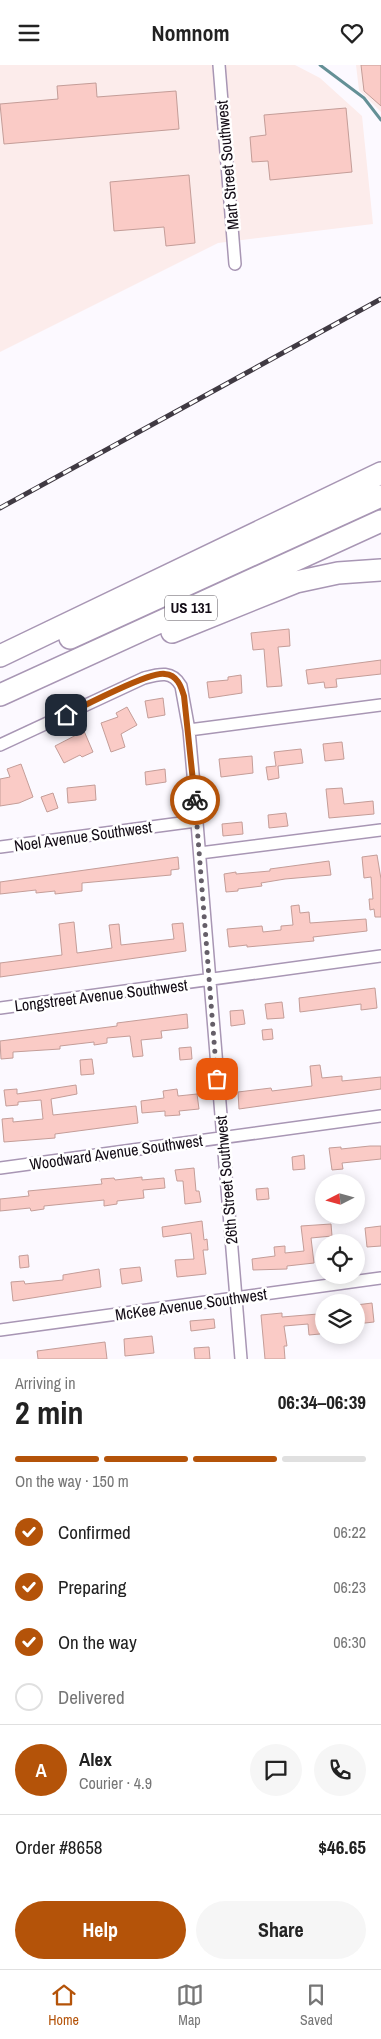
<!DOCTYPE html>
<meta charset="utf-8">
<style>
:root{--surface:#fff;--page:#f6f6f6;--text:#222;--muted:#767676;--line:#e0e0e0;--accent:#b45309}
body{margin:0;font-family:"Archivo Narrow",sans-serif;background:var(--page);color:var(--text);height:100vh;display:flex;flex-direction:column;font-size:19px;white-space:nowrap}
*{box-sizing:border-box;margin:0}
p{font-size:16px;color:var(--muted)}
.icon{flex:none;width:28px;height:28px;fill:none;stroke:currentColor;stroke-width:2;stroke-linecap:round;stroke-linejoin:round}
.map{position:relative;height:1294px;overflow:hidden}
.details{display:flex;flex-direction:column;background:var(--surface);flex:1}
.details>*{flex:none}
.needle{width:32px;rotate:264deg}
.fabs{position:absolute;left:315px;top:1109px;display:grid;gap:10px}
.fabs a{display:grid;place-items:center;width:50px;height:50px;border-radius:50%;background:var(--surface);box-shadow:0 2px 12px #0003;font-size:25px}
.pin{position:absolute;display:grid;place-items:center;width:42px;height:42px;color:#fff;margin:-21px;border-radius:10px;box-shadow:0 2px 8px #0006}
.courier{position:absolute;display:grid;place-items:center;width:50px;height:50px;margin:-25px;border:4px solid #b45309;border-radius:50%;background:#fff;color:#222;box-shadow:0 1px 6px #0007}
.head em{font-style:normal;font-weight:700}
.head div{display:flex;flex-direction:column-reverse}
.head{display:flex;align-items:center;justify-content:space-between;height:85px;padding:0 15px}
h1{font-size:32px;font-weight:700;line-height:38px}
.bar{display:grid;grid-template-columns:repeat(4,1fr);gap:8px 5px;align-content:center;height:60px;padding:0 15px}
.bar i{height:6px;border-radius:4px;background:var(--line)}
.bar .on{background:var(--accent)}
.bar p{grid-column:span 4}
.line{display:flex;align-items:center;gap:12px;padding:0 15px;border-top:1px solid var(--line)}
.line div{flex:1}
.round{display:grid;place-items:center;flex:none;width:52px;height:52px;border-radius:26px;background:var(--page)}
ol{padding:0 15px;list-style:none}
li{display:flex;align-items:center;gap:15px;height:55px}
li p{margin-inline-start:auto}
li .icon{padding:5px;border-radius:50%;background:var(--accent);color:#fff;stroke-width:4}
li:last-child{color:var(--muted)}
li i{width:28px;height:28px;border:2px solid var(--line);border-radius:50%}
.button{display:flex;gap:10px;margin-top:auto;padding:10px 15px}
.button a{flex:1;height:58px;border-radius:30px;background:var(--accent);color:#fff;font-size:20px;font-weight:700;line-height:58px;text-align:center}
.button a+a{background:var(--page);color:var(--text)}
header{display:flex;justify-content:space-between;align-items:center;height:65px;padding:0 15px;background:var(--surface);font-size:22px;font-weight:700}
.tabs{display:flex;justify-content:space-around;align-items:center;height:70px;border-top:1px solid var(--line);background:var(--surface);font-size:14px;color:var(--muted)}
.tabs a{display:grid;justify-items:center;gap:2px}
.tabs .on{color:var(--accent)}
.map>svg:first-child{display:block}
.industrial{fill:#fceceb}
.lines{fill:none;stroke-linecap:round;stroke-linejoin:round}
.stream{stroke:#649096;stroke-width:3}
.building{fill:#facbc6;stroke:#c49d98}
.minor-casing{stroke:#a896b4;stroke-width:14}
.motorway-casing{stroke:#a896b4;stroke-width:24}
.minor{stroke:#fff;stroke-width:11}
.motorway{stroke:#fff;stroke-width:21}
.rail-casing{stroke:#403a43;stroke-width:5}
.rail{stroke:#fff;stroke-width:3;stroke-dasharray:9;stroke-linecap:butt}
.done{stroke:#655f68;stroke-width:5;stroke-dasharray:0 9}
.route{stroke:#b45309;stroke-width:6}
.labels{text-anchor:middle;stroke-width:5;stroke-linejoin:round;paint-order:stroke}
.shield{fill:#fff;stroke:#5a555c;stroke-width:1}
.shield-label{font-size:15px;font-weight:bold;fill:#130c16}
.street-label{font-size:16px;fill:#130c16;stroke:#fff}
</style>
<header><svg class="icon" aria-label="menu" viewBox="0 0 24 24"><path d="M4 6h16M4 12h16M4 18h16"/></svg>Nomnom<svg class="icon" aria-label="heart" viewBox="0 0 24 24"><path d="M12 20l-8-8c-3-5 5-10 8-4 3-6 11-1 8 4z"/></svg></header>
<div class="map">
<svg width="381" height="1294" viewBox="0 0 381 1294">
<rect width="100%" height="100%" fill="#fcf9ff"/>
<path class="industrial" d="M0,0H295L320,13L362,51L373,159L218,178L0,287Z
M356,0H381V47L359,25Z"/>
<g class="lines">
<path class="stream" d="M320,0L364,33L381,55"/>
</g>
<path class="building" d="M361,0H381V41L364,26Z
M96,18L97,32L176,26L179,64L4,79L0,39L58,34L57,21Z
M346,43L352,107L270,115L268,96L252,97L250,72L266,70L264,50Z
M189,110L195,178L166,181L164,162L114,166L110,117Z
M289,564L290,581L278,582L282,621L267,622L264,584L253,585L251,568Z
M381,595V609L336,614L337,622L325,623L324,617L308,619L306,605Z
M241,610L242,628L209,633L207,617L228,615V612Z
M163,633L165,650L148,653L145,636Z
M127,642L137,660L121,669L125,682L111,687L101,658L118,652L116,648Z
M84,666L93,687L82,692L80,690L64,698L55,681Z
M342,677L344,694L325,696L323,679Z
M301,684L303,698L278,701L279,713L268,715L266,702L276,701L274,687Z
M252,691L253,708L221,712L219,694Z
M21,699L33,732L19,738L0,741V714L10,712L7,704Z
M165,704L166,717L146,720L145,707Z
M95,720L96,735L68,738L67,723Z
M342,723L344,739L373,736L374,749L329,753L326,724Z
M53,728L58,743L47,747L41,732Z
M286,748L288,761L269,763L268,750Z
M242,757L243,769L223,771L222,759Z
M377,790L381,814V852H375L374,844L370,845L369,834H373L371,812L364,813L362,792Z
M178,792L179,804L171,805V810L82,818V826L55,829V826L36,828V825L0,829V817Z
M329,796L331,810L285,814L261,818L262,821L238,824V826L226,827L224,809L236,807V809L270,806V804Z
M299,840L300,848L309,847L310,858L366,854L367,866L313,872L314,876L247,882V880L229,882L227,864L262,861L263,867L281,865V861L293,860L291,841Z
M74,857L77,888L112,883L109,860L119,859L121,880L174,874L172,859L183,858L186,886L0,912V898L62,890L59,859Z
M375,923L377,943L361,945V939L300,947L299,933Z
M282,937L284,953L267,954L265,939Z
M243,945L245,959L231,961L230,946Z
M187,949L188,963L161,966L162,973L141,975L143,991L133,992L130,971L107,973V978L94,980V977L60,981V984L13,987V993L1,994L0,976L117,961V958Z
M272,964L273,974L263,975L262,965Z
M191,982L192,994L180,995L179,983Z
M92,994L94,1009L81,1010L80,995Z
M320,1000L322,1013L342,1011V1016L381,1012V1024L239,1044L238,1027L271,1023L272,1026L312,1021L310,1001Z
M76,1020L77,1029L51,1034L53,1050L136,1041L138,1058L55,1069V1073L4,1077L2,1054L13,1053V1057L43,1054L41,1035L18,1037V1040L6,1041L4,1025L17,1024V1029Z
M177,1024L178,1031L197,1029L199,1044L179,1046L180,1050L165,1051V1046L142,1048L141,1036L164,1033L163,1026Z
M370,1081H381V1094L342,1098L343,1104L332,1105L329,1083L341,1082V1084Z
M304,1090L305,1104L293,1105L292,1092Z
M194,1103L196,1126H199L201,1137L185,1139L183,1116H177L175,1105Z
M142,1112V1115L164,1113L165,1123L143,1125L144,1133L117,1136V1139L104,1141V1135L44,1141V1144L31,1146L30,1143L0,1146V1134L29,1131L28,1126L102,1119L101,1114L114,1113L115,1115Z
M268,1123L269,1134L257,1135L256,1124Z
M202,1156L204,1175L207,1174L208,1185H203L206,1209L177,1212L175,1195L194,1194L191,1168L163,1172L162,1162Z
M331,1159L332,1171L311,1173L314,1198L287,1201V1204L253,1205L252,1194L275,1191L274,1182L285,1181V1188L304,1186L301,1161Z
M381,1161V1181L367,1182L365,1163Z
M28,1190L29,1202L20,1203L19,1191Z
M140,1202L142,1216L122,1219L120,1204Z
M99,1204L101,1222L13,1236L11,1217L24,1216L25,1219L63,1215V1210Z
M372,1238L374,1257L356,1259V1240Z
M282,1248V1252L318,1249L320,1269L309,1270L308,1259L284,1261L287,1281H284L285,1294H265L261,1250Z
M214,1254L215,1263L191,1266L190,1256Z
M152,1271L154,1288L125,1291L124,1274Z
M105,1277L107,1294H38L37,1286Z
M209,1282L210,1294H195L194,1283Z"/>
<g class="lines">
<defs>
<path id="minor" d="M219,0L235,199
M189,665L381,640
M0,680L144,613C159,609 172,605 181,621L189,665L193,709L241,1294
M0,782L196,756
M200,788L381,765
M0,943L381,891
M0,1103L381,1051
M0,1265L381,1213"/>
<path id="motorway" d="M172,567L296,517L338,508L381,505
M70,573L381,431
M0,591L381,408
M0,630L381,456"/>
</defs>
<use href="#minor" class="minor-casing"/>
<use href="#motorway" class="motorway-casing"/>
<use href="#minor" class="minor"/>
<use href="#motorway" class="motorway"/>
<defs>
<path id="rail" d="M0,443L381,234"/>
</defs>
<use href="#rail" class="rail-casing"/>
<use href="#rail" class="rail"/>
</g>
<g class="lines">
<path class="done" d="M195,735L217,1014"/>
<path class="route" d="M66,650C83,641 151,606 165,609C177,610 181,621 184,631L195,735"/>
</g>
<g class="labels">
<rect class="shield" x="165" y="530.5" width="52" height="25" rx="4"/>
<g class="shield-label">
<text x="191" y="548">US 131</text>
</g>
<g class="street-label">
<text transform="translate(227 100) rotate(-95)" y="6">Mart Street Southwest</text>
<text transform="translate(83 771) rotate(-8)" y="6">Noel Avenue Southwest</text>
<text transform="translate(101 930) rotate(-7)" y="6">Longstreet Avenue Southwest</text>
<text transform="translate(116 1087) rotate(-8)" y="6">Woodward Avenue Southwest</text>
<text transform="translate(226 1115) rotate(-95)" y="6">26th Street Southwest</text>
<text transform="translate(191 1239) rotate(-8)" y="6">McKee Avenue Southwest</text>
</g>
</g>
</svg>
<div class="fabs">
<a><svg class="needle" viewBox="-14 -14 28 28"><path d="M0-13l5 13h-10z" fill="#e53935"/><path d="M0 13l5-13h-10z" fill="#767676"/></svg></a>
<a><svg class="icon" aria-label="locate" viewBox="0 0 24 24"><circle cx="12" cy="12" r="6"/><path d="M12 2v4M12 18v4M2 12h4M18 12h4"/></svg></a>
<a><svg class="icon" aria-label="layers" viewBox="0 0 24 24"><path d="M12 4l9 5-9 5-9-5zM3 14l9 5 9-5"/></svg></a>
</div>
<div class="pin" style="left:217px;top:1014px;background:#ea580c"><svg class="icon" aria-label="bag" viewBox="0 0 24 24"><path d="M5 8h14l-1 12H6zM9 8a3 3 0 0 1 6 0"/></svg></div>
<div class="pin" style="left:66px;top:650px;background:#1f2937"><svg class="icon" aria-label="home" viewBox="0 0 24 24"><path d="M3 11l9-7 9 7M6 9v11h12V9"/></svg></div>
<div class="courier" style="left:195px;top:735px"><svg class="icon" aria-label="bike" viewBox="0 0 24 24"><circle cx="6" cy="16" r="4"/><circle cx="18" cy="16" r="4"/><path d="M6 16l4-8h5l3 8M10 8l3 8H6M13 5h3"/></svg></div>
</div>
<section class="details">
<div class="head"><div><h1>2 min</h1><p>Arriving in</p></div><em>06:34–06:39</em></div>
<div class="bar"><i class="on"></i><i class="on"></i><i class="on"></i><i></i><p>On the way · 150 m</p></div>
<ol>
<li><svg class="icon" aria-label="check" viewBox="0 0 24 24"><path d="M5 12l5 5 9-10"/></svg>Confirmed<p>06:22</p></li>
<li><svg class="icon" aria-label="check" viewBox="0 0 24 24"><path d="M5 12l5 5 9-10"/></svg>Preparing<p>06:23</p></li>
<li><svg class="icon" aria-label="check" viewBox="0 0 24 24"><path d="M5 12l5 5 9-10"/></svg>On the way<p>06:30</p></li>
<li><i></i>Delivered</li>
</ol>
<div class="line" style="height:90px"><b class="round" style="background:var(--accent);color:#fff">A</b><div><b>Alex</b><p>Courier · 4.9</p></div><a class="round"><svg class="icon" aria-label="chat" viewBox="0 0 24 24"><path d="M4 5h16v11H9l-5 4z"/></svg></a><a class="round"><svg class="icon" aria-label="phone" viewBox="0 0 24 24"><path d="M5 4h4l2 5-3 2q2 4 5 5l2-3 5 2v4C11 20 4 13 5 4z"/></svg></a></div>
<div class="line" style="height:65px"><div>Order #8658</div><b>$46.65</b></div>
<div class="button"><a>Help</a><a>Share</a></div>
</section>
<nav class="tabs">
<a class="on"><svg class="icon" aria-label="home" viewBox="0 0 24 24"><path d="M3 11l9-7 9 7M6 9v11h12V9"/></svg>Home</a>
<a><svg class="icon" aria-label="map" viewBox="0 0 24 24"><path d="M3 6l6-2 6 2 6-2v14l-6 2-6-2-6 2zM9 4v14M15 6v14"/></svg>Map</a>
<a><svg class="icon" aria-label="saved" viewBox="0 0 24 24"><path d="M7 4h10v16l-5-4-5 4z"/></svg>Saved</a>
</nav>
